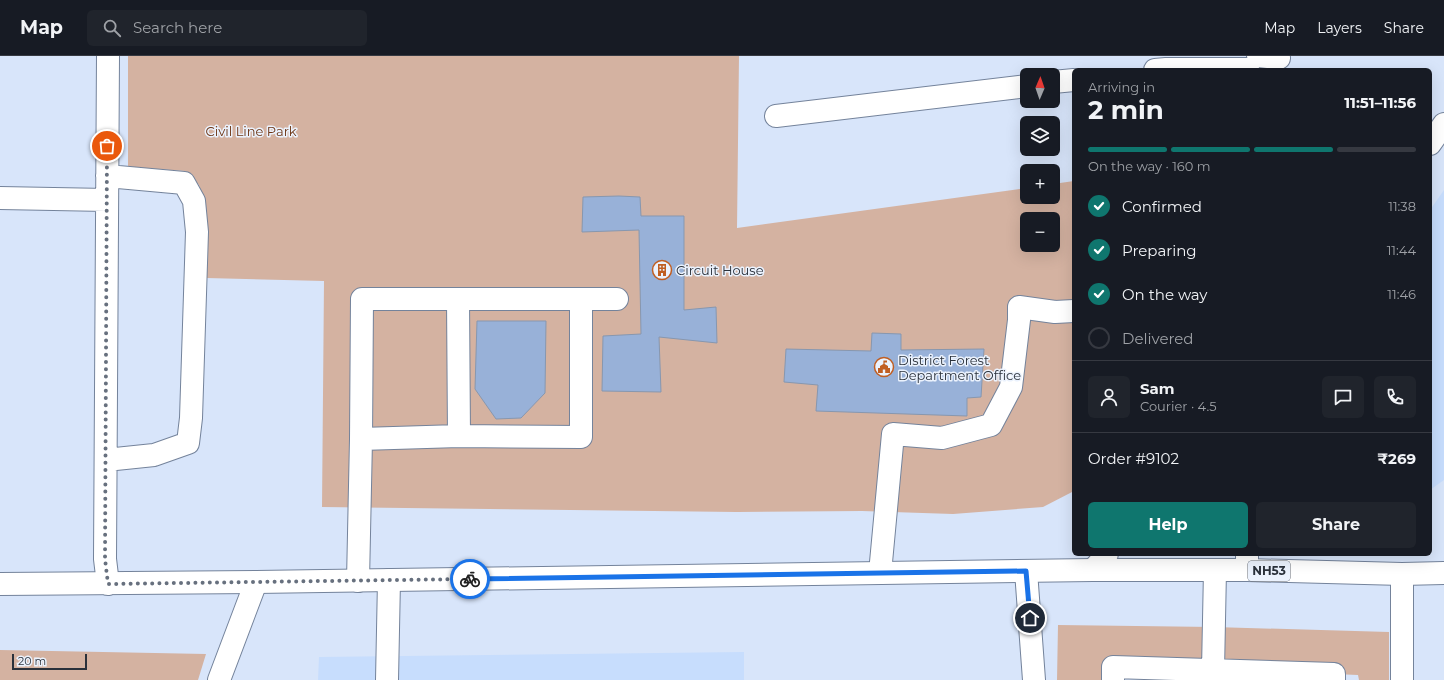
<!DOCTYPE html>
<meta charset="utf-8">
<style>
:root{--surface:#171b24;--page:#20242c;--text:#f1f3f6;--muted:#9ea1a6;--line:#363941;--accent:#0f766e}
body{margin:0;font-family:Montserrat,sans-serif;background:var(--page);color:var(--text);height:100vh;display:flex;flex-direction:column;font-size:15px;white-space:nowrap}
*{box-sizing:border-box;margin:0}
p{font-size:13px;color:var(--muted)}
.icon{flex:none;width:22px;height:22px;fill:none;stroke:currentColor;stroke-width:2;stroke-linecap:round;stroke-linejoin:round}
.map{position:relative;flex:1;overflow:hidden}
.details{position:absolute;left:1072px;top:12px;width:360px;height:488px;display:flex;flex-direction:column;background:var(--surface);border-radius:6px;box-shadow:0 4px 16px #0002}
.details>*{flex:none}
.needle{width:26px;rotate:2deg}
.tools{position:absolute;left:1020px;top:12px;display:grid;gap:8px}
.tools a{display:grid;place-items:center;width:40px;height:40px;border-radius:6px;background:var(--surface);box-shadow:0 4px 16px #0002;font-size:20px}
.scale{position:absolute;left:12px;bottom:10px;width:75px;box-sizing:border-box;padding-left:4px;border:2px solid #2a313b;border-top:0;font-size:11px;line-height:14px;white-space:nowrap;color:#2a313b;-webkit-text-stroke:3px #ebf2fd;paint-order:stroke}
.pin{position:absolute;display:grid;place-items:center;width:34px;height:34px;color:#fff;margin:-17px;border:2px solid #fff;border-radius:50%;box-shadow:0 1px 4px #0007}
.courier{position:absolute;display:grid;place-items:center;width:40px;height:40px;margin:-20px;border:3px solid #1a73e8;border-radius:50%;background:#fff;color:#222;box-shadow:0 1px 5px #0007}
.overview em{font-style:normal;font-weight:700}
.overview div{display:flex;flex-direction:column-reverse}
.overview{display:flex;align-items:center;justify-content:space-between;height:68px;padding:0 16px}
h1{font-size:26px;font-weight:700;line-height:30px}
.bar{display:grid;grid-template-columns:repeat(4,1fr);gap:6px 4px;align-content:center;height:48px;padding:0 16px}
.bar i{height:5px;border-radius:3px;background:var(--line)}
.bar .current{background:var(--accent)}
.bar p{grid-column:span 4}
.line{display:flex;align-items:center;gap:10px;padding:0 16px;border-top:1px solid var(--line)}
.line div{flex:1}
.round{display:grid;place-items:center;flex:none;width:42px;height:42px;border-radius:6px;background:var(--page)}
ol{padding:0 16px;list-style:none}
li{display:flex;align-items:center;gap:12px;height:44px}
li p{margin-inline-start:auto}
li .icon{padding:4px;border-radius:50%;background:var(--accent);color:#fff;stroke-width:4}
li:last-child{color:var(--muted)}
li i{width:22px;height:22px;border:2px solid var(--line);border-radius:50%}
.primary-button{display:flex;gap:8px;margin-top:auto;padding:8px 16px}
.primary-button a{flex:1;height:46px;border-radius:6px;background:var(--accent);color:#fff;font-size:16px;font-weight:700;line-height:46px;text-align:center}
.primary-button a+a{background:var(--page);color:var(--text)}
header{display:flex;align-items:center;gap:24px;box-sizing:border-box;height:56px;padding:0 20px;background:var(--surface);border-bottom:1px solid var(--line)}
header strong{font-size:19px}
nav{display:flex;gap:22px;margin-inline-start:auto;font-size:14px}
.search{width:280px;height:36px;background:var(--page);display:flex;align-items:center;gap:10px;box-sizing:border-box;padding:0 14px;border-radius:6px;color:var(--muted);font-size:15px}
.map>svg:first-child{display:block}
.built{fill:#c7ddfd}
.green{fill:#d4b2a1;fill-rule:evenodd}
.building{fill:#98b1d8;stroke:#8797af}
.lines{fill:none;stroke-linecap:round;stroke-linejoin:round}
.street-casing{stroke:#74839b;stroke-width:24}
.secondary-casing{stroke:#74839b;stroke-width:24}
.primary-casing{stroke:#74839b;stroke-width:24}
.highway-casing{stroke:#74839b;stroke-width:24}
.street{stroke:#fff;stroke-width:22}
.secondary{stroke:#fff;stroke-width:22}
.primary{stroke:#fff;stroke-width:22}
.highway{stroke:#fff;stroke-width:22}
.done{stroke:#67707e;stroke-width:4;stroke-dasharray:0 7.2}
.route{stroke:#1a73e8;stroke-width:5}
.labels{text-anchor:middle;stroke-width:3;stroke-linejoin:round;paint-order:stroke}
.shield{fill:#ebf2fd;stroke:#646b75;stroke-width:1}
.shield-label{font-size:12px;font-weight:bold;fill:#2a313b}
.park-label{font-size:13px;fill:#6c3312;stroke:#ebf2fd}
.poi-label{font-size:13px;fill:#2a313b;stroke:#ebf2fd;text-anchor:start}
</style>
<header>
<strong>Map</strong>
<div class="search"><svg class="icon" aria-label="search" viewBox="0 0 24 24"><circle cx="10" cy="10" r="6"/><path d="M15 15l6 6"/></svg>Search here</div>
<nav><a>Map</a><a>Layers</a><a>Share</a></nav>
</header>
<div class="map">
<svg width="1444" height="624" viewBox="0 0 1444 624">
<rect width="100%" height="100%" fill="#d8e5fa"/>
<path class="built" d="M1444,134V424L1430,434V154Z
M744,596V624H318L319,601Z"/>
<path class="green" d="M128,0H739L737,172L1027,132V141H1053V128L1074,125V435L1043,451L953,458L862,455L737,456L322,451L324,225L206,222L205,153L199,129L185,115L128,111ZM1027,163H1053V189H1027Z
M1058,569L1214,571L1389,576V624H1359L1358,619L1334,618L1113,611L1112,624H1057Z
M0,594L206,598L198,624H0Z"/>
<path class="building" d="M619,140L640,141L641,160H684V254L716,251L717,287L659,281L661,336L602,335L603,280L641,278L639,174L582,176L583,141Z
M477,265H546L545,337L521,362L496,363L475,333Z
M872,277L901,278V294L984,293L981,341L967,342V360L816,355L818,329L784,326L786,293L871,295Z"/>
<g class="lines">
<defs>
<path id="street" d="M108,0L105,503L108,528
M1155,14L1166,13H1248
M1053,26L1074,24
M776,60L1027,30
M0,142L107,144
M458,243L459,380
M361,383L459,380L581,381V243
M106,404L154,399L188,387L191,362L197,176L194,145L184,127L107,120
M880,517L893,378L942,382L991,369L1011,331L1019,264V251L1055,256L1074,255
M358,525L361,383L362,243H617
M1213,614L1215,514
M219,624L256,526
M387,624L389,524
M1113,624V611L1334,618V624
M1402,624V518"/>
<path id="secondary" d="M1258,0L1279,2
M1026,515L1034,624"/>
<path id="primary" d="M1430,88L1444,68
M1247,498V514
M1093,514L1107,498"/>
<path id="highway" d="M0,528L256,526L1093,514H1247L1402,518L1444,517"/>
</defs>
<use href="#street" class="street-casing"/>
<use href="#secondary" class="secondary-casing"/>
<use href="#primary" class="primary-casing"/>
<use href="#highway" class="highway-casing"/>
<use href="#street" class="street"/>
<use href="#secondary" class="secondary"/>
<use href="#primary" class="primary"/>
<use href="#highway" class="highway"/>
</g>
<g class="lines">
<path class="done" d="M107,90L105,503L108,528L470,523"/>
<path class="route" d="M470,523L1026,515L1030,562"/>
</g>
<defs>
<symbol id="building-ring" viewBox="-11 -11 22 22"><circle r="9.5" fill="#ebf2fd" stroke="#c05e22" stroke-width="1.5"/><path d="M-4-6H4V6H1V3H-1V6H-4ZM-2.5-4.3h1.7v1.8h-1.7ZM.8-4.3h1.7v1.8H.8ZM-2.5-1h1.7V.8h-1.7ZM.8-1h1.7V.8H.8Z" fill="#c05e22"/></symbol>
<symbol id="civic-ring" viewBox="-11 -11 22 22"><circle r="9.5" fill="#ebf2fd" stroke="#c05e22" stroke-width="1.5"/><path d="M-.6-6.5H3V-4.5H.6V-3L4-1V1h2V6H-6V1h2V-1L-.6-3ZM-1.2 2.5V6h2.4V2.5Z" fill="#c05e22"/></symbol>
</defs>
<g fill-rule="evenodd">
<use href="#building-ring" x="651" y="203" width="22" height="22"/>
<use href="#civic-ring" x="873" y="300" width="22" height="22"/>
</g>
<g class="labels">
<rect class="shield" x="1248" y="505" width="42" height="20" rx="3"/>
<g class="shield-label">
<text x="1269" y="519">NH53</text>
</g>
<g class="park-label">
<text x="251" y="80">Civil Line Park</text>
</g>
<g class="poi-label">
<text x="676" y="219">Circuit House</text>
<text x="898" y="309">District Forest<tspan x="898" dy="15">Department Office</tspan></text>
</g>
</g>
</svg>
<div class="tools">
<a><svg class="needle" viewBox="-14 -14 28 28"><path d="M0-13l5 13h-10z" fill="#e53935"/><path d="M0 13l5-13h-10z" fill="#9ea1a6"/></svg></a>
<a><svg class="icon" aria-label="layers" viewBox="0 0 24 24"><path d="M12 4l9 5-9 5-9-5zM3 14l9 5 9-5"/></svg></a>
<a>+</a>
<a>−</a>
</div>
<div class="scale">20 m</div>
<div class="pin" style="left:107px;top:90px;background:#ea580c"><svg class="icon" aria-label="bag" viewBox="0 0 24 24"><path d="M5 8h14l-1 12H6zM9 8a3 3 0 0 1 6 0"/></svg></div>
<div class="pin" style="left:1030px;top:562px;background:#1f2937"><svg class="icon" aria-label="home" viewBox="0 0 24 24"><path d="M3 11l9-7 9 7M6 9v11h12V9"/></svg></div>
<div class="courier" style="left:470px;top:523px"><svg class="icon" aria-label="bike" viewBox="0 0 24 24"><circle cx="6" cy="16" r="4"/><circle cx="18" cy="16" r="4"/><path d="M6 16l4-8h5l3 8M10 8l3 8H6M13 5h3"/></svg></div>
<section class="details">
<div class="overview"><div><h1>2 min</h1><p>Arriving in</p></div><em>11:51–11:56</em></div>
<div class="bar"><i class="current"></i><i class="current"></i><i class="current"></i><i></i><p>On the way · 160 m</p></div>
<ol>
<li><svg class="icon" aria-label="check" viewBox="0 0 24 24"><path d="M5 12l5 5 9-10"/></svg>Confirmed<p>11:38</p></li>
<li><svg class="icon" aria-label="check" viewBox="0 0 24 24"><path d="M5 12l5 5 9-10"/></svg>Preparing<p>11:44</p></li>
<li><svg class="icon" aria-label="check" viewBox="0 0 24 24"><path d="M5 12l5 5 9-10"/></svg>On the way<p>11:46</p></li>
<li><i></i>Delivered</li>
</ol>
<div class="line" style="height:72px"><a class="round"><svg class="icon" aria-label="person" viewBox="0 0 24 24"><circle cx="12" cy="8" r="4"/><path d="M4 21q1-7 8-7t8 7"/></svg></a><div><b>Sam</b><p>Courier · 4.5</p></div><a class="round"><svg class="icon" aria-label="chat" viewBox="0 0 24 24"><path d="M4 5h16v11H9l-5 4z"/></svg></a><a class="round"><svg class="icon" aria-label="phone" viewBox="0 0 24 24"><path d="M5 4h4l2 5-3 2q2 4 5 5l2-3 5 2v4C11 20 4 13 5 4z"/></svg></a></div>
<div class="line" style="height:52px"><div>Order #9102</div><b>₹269</b></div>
<div class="primary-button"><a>Help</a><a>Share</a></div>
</section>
</div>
